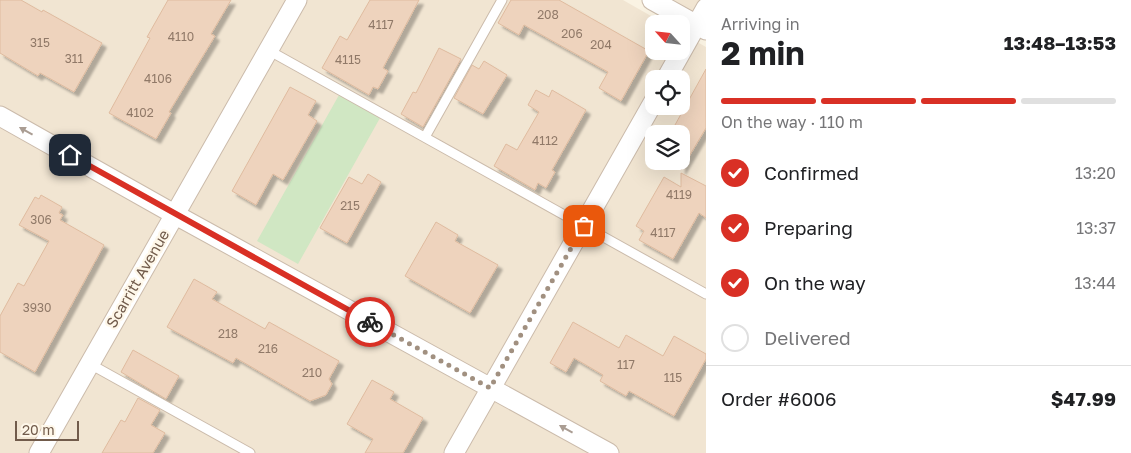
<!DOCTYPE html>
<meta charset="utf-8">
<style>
:root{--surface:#fff;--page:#f2f2f2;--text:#202124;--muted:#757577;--line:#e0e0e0;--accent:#d93025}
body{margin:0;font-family:"Golos Text",sans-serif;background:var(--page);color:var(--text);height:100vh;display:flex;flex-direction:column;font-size:19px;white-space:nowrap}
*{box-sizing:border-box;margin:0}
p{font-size:16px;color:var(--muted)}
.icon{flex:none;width:28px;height:28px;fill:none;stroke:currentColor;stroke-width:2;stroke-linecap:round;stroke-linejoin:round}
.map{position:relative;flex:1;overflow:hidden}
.side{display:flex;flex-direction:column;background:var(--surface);width:425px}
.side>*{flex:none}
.needle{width:32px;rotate:297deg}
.tools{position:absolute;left:645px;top:15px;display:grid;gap:10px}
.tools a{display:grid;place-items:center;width:45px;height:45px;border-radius:10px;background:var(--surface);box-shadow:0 5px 20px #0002;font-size:25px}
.scale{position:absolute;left:15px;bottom:12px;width:64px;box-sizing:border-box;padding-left:5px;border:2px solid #715b4b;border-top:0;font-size:14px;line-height:18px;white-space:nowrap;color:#715b4b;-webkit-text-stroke:4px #fef7e9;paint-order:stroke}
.pin{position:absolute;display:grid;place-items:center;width:42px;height:42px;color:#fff;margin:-21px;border-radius:10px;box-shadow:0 2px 8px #0006}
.courier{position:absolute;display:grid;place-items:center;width:50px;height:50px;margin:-25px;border:4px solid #d93025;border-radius:50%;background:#fff;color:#222;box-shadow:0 1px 6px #0007}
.head em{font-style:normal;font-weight:700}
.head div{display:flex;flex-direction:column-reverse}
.head{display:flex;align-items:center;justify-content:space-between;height:85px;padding:0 15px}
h1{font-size:32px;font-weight:700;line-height:38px}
.bar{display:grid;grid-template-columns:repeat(4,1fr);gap:8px 5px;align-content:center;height:60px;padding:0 15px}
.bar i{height:6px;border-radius:4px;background:var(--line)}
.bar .on{background:var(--accent)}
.bar p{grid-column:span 4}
.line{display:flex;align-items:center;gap:12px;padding:0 15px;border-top:1px solid var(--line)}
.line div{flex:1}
ol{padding:0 15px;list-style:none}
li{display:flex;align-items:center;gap:15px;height:55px}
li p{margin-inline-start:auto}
li .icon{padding:5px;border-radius:50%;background:var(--accent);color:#fff;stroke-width:4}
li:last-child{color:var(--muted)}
li i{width:28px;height:28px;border:2px solid var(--line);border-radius:50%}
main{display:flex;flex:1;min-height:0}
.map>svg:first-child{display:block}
.residential{fill:#f1e5d2;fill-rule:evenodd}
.green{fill:#d0e7c3}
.building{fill:#eed3bd;stroke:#dfbb9f;filter:url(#shadow)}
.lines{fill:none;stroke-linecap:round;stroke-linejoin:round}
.lane-casing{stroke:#cbbbab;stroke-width:11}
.street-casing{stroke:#cbbbab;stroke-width:21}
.lane{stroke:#fff;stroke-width:9}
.street{stroke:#fff;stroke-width:19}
.oneway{fill:#aa9d93}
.done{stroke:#a19080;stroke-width:5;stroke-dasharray:0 9}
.route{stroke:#d93025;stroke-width:6}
.labels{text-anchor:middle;stroke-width:4.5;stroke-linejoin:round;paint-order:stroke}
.number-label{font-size:12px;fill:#907968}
.street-label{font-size:15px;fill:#715b4b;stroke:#fef7e9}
</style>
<main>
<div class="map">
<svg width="706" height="453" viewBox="0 0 706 453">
<defs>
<filter id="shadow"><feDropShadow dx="4.5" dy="4.5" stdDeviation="1" flood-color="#0004"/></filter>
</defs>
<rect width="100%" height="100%" fill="#faf3e3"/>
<path class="residential" d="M0,0H623L665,24H654V51H681V33L706,47V453H0ZM654,79H681V106H654ZM654,134H681V161H654Z
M672,0H706V19Z"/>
<path class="green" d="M339,95L380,118L298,264L257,241Z"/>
<path class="building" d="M0,0H21L42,12L43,10L102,43L74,92L40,73L38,76L0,53Z
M168,0H231L211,34L215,36L169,112L171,113L156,139L109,113L150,38L147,37Z
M370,0H419L383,68L388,71L378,89L373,87L369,95L322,68L340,36L347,40Z
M511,0H559L649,51L621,101L599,88L608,72L524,25L519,35L498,23Z
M439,48L461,59L423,127L401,114L413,92L416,93Z
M484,61L507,75L483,114L454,98L472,65L479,69Z
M706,69V128L681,170V134H670Z
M290,87L316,101L308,115L317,121L283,180L273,174L256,205L232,191Z
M536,90L549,97L552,90L586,110L552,170L555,172L546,188L538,183L535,190L494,166L506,144L517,150L539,112L528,105Z
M681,173L706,186V218L699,213L673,259L639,240L644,231L636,226L664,177L681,187Z
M368,174L381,182L347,243L320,228L349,177L362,184Z
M41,195L62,207L59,213L63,215L60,220L104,245L35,372L0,352V316L18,283L24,286L49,241L19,225L35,197L39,199Z
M436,222L458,235L455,241L498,265L470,313L405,276Z
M194,279L217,292L212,299L265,329L269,322L339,361L329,379L332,384L326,395L310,401L236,358L233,363L167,327Z
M573,322L619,348L626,335L663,356L674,336L706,354V359L674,416L629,391L626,396L600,381L603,375L574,358L566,372L550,363Z
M133,350L179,376L166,399L121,372Z
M372,380L394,392L390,399L423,418L403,453H365L373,439L347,424Z
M138,398L160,410L151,425L165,433L153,453H102L121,420L125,422Z"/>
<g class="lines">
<defs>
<path id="lane" d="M268,50L706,294
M425,137L502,0
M90,364L250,453"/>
<path id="street" d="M652,0L706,30
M666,79L706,8
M0,116L174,214L609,453
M39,453L297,0
M454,453L654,101"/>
</defs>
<use href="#lane" class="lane-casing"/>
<use href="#street" class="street-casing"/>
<use href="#lane" class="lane"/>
<use href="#street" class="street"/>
</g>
<defs><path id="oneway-solid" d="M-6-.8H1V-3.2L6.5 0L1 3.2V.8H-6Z" transform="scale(1.25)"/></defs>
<g class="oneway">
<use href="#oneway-solid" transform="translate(26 131) rotate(-151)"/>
<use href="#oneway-solid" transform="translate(566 429) rotate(-151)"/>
</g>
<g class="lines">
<path class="done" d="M370,322L490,388L584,226"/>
<path class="route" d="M70,155L370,322"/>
</g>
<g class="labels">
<g class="number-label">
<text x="548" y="19">208</text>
<text x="381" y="29">4117</text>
<text x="572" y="38">206</text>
<text x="181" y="41">4110</text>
<text x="40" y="47">315</text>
<text x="601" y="49">204</text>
<text x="74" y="63">311</text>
<text x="348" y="64">4115</text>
<text x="158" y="83">4106</text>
<text x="140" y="117">4102</text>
<text x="545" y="145">4112</text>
<text x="679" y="199">4119</text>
<text x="350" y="210">215</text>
<text x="41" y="224">306</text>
<text x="663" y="237">4117</text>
<text x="37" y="312">3930</text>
<text x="228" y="338">218</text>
<text x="268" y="353">216</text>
<text x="626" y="369">117</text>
<text x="312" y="377">210</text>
<text x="673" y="382">115</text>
</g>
<g class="street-label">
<text transform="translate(138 279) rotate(-60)" y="5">Scarritt Avenue</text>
</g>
</g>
</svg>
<div class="tools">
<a><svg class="needle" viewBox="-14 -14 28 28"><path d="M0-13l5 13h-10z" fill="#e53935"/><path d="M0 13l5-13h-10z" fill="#757577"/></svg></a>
<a><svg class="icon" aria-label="locate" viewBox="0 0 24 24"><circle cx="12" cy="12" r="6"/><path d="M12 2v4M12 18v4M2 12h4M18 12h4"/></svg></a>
<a><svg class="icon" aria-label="layers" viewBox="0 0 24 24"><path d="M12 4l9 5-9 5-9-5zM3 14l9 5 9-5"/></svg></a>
</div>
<div class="scale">20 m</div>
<div class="pin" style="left:584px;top:226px;background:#ea580c"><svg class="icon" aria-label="bag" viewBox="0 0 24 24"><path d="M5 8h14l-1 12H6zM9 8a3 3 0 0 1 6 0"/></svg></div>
<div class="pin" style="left:70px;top:155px;background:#1f2937"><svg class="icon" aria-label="home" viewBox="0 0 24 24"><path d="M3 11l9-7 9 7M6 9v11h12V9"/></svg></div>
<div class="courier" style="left:370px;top:322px"><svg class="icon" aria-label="bike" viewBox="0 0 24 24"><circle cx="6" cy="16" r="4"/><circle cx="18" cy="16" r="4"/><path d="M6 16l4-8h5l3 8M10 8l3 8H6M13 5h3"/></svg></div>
</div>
<section class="side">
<div class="head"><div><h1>2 min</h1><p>Arriving in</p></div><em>13:48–13:53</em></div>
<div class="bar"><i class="on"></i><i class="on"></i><i class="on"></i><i></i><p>On the way · 110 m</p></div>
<ol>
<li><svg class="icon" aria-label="check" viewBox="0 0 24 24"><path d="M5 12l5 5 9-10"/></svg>Confirmed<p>13:20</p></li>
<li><svg class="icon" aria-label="check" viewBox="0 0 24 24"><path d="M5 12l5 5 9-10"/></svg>Preparing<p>13:37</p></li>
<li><svg class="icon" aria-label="check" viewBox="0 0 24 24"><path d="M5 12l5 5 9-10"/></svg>On the way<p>13:44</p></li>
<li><i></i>Delivered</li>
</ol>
<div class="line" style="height:65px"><div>Order #6006</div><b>$47.99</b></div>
</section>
</main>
